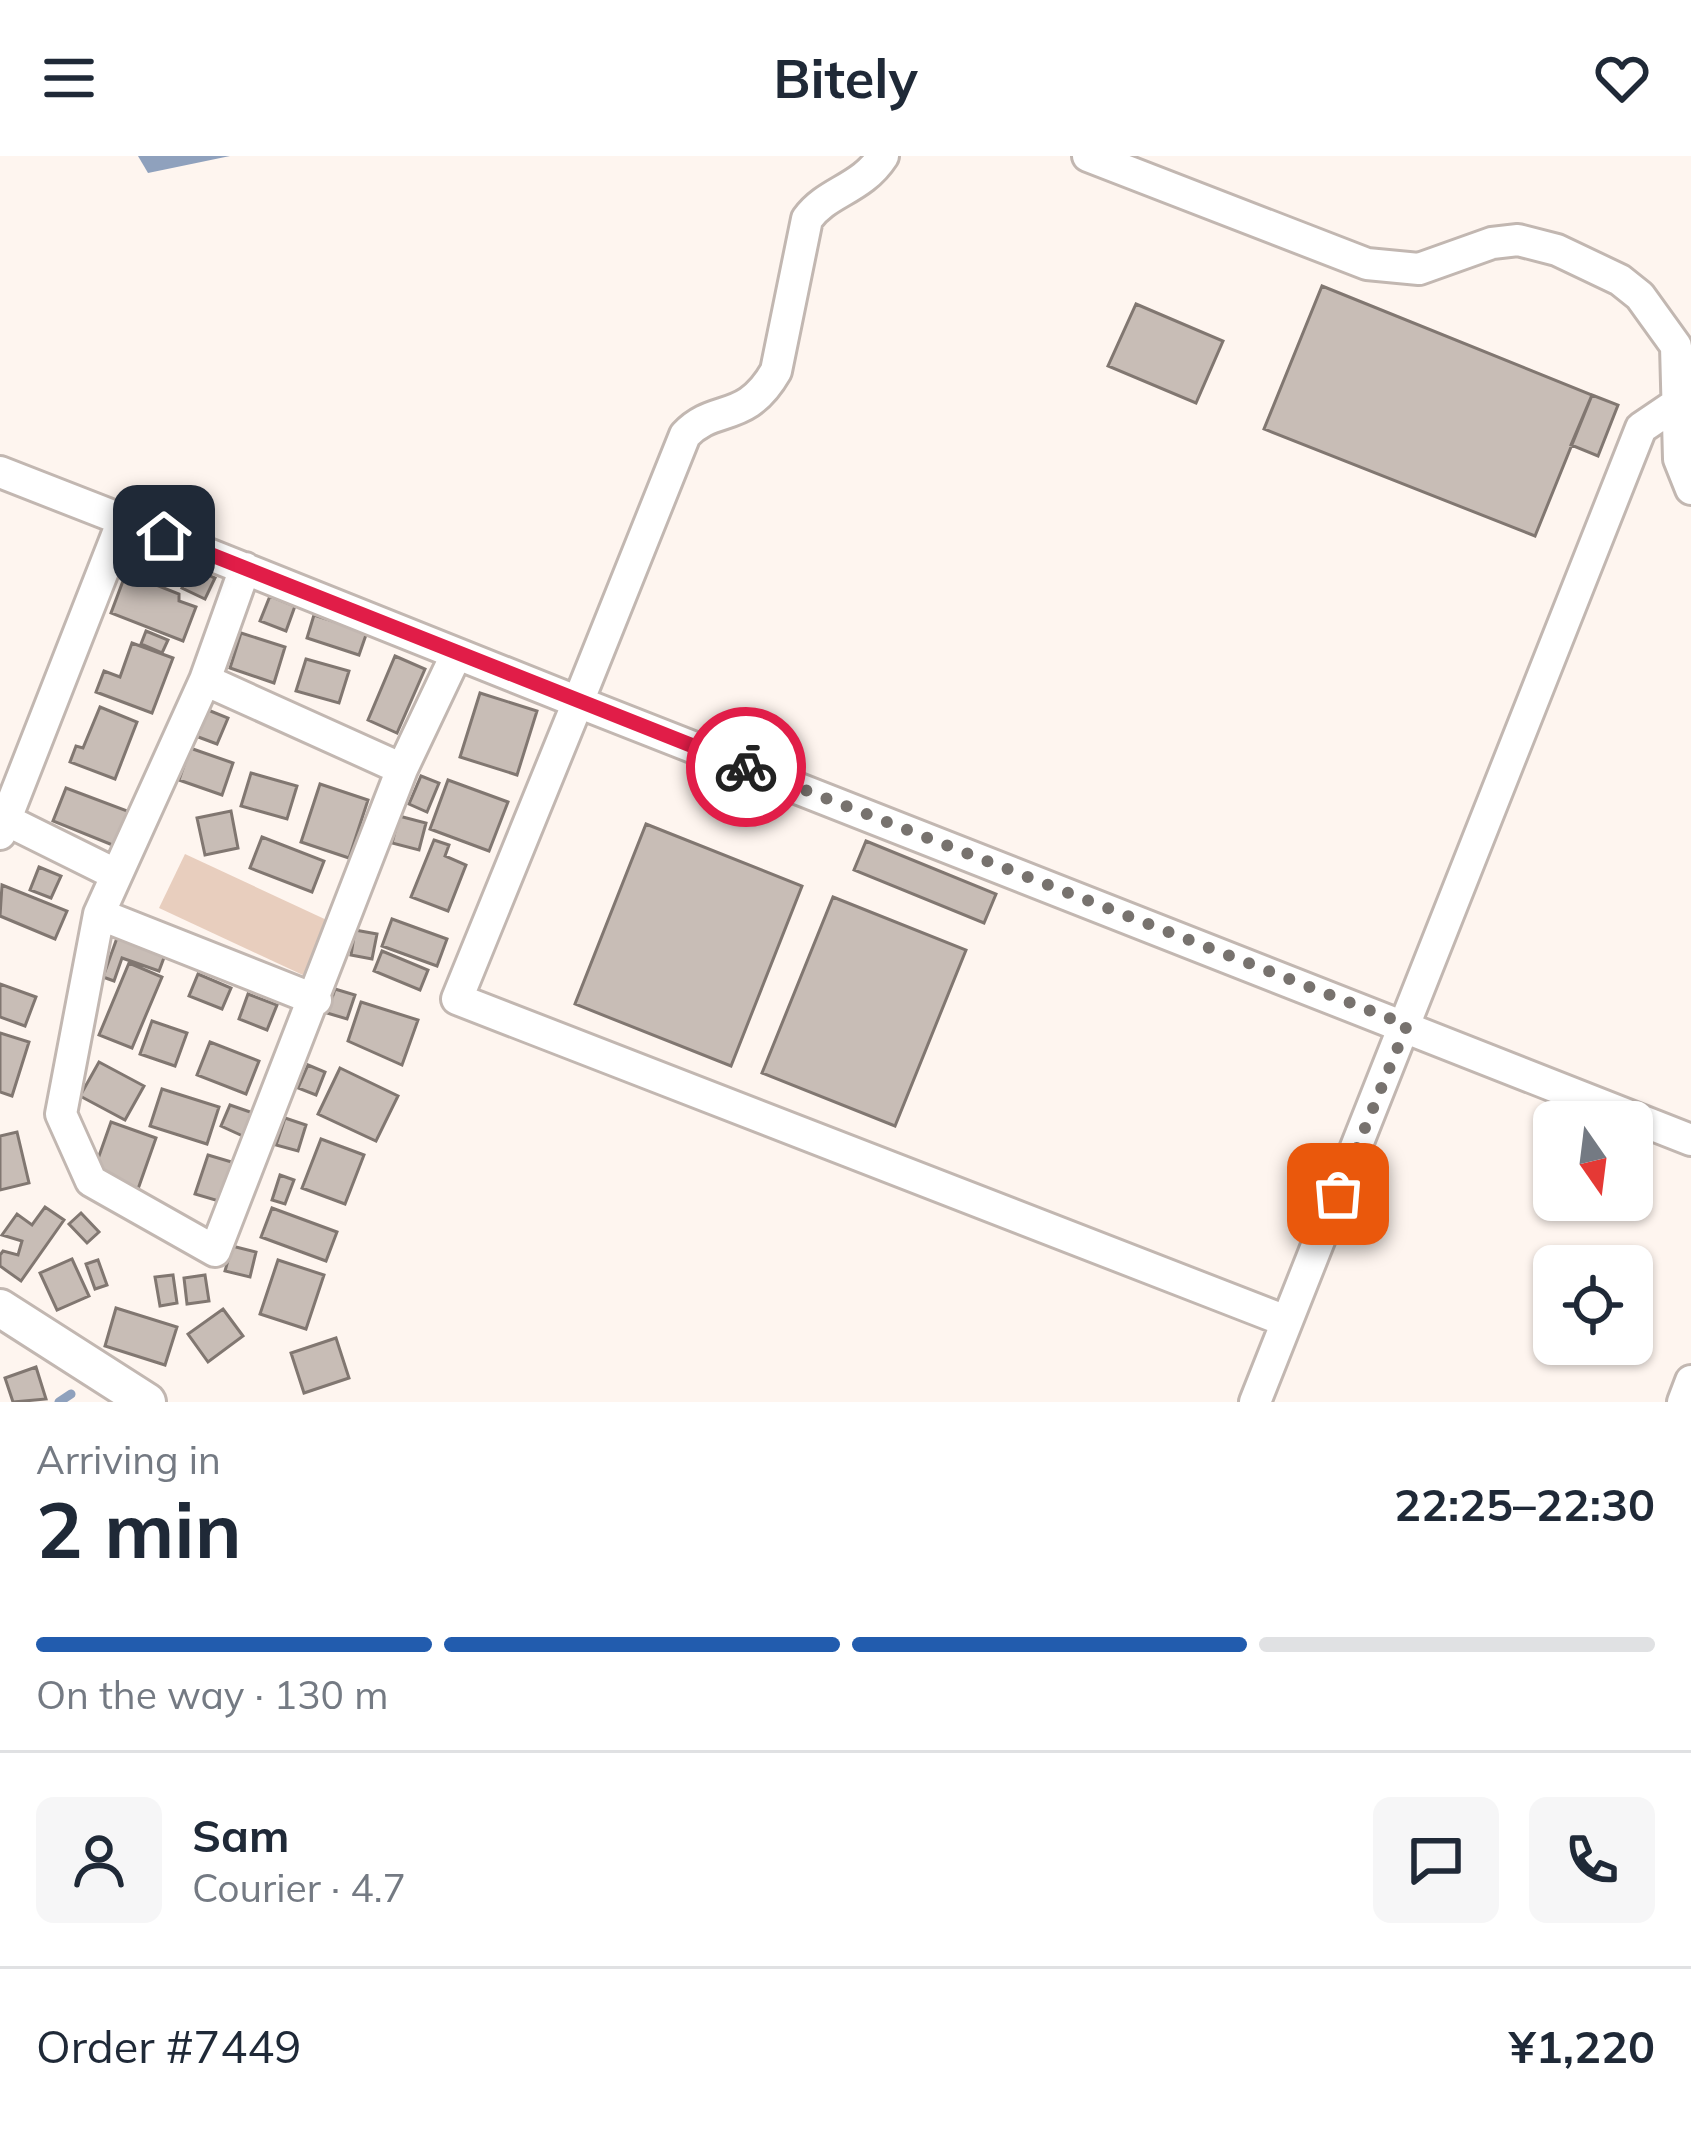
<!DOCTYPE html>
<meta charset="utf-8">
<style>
:root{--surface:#fff;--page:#f6f6f7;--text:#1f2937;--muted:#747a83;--line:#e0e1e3;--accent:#225cae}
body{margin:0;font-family:Mulish,sans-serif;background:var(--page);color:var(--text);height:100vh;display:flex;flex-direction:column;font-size:45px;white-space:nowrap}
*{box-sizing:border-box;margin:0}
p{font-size:39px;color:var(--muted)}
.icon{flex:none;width:66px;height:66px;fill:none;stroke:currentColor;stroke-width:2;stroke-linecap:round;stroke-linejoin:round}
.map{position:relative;height:1246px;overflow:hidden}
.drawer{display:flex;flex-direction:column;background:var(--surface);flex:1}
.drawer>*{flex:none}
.needle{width:78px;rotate:166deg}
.tools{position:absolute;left:1533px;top:945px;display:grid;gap:24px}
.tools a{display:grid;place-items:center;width:120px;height:120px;border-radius:18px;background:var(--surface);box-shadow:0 3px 9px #0004;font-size:60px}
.pin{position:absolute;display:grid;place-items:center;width:102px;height:102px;color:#fff;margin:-51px;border-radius:24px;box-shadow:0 6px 18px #0006}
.courier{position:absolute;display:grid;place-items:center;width:120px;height:120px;margin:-60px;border:9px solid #e11d48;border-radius:50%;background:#fff;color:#222;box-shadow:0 3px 15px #0007}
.summary em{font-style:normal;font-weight:700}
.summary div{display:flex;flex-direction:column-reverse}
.summary{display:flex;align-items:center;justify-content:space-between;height:204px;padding:0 36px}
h1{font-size:78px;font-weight:700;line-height:90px}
.bar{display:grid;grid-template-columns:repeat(4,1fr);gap:18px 12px;align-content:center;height:144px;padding:0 36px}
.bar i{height:15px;border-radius:9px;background:var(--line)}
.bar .on{background:var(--accent)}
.bar p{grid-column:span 4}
.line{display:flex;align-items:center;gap:30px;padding:0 36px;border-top:3px solid var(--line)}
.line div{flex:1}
.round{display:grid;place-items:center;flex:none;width:126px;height:126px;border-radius:18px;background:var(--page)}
header{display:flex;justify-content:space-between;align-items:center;height:156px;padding:0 36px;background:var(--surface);font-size:54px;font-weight:700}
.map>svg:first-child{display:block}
.green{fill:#e8cebe}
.water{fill:#8fa1bd}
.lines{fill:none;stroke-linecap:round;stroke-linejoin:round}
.stream{stroke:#8fa1bd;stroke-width:9}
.building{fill:#c8bdb6;stroke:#817771;stroke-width:3}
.minor-casing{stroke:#c2b7b1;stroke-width:36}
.tertiary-casing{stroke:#c2b7b1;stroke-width:42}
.minor{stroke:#fff;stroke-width:30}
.tertiary{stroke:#fff;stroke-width:36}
.done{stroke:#77726e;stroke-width:12;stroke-dasharray:0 21.6}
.route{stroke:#e11d48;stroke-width:15}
</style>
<header><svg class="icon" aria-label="menu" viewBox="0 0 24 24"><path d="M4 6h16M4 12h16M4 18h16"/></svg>Bitely<svg class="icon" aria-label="heart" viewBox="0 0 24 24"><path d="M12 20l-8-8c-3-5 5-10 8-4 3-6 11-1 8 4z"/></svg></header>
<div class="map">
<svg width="1691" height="1246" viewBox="0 0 1691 1246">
<rect width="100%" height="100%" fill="#fef5ef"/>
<path class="green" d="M185,698L331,766L305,820L159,752Z"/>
<path class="water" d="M138,0H230L148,17Z"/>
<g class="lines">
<path class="stream" d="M59,1246L71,1238"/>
</g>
<path class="building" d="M1322,130L1592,239L1535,380L1264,273Z
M1136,148L1223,185L1196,247L1108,210Z
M1592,239L1618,249L1598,300L1571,289Z
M192,412L215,422L205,443L182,432Z
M126,417L179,438V445L196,451L183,485L111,457Z
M270,440L295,450L286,475L260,465Z
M314,459L367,476L359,499L307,482Z
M146,475L168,484L162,497L141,488Z
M241,477L285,491L274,527L230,512Z
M132,487L173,502L152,557L96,536L104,515L120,521Z
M395,500L425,513L397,577L368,564Z
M306,503L349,515L339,547L296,535Z
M480,537L537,555L517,619L460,601Z
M100,551L137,566L115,623L70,606L76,590L83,592Z
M203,552L228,562L217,588L193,579Z
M190,592L233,607L222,639L179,624Z
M251,617L297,630L287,663L241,650Z
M421,620L439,627L427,656L409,648Z
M448,624L508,646L489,695L430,673Z
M320,628L368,644L349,702L301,686Z
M66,632L130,656L115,690L53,665Z
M231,655L238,692L205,699L197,662Z
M399,660L426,667L419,694L392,687Z
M646,668L802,730L731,910L575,848Z
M262,681L324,705L312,736L250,712Z
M434,684L449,689L445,700L466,709L448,755L411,741Z
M866,685L996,738L984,767L854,714Z
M39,711L61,720L51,742L30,734Z
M2,729L67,755L55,783L0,760Z
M833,741L966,794L895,970L762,917Z
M392,763L447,783L437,810L382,790Z
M355,774L377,778L372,803L351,799Z
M117,782L165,799L159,815L122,802L114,825L103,821Z
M382,795L428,814L420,834L374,815Z
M129,807L162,821L132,892L99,879Z
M198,818L231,832L222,853L189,840Z
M0,828L36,841L25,870L0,861Z
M335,833L355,839L347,863L327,857Z
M248,838L277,849L267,874L239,863Z
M361,846L418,864L402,909L348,885Z
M152,865L187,877L175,910L140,898Z
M0,877L29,886L12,940L0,936Z
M210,886L259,905L246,938L197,919Z
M99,906L144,930L125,964L80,940Z
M308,909L325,916L316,939L298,932Z
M340,912L398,940L376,985L318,958Z
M162,933L219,951L207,988L150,970Z
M230,949L253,957L245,981L221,970Z
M285,962L306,969L298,995L276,989Z
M111,966L156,982L138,1033L93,1017Z
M17,976L29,1027L0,1034V980Z
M321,983L364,999L345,1048L302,1032Z
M208,999L235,1007L222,1046L195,1038Z
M280,1019L294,1024L285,1048L272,1044Z
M45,1051L64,1064L21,1125L0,1110V1099L3,1095L18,1099L22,1085L2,1079L17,1058L32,1069Z
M272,1052L337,1076L326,1105L261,1081Z
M81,1057L99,1076L87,1087L69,1068Z
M232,1090L256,1096L250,1121L225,1115Z
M72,1103L89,1140L57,1154L40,1117Z
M98,1104L107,1129L95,1133L86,1108Z
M278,1104L324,1119L306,1173L260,1158Z
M173,1119L177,1147L160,1150L155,1121Z
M205,1119L209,1145L187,1148L184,1122Z
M116,1152L177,1171L165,1209L105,1190Z
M223,1153L243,1180L208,1206L188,1178Z
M336,1182L349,1222L304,1237L291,1197Z
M36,1211L46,1243L13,1246L5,1222Z"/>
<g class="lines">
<defs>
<path id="minor" d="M1088,0L1367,108L1419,113L1492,87L1518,84L1557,94L1620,124L1640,140L1676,190L1679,303L1691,333
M0,316L123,364
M245,412L205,524L99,758L61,958L91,1025L215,1095L402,613L456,499
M205,524L402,613
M6,664L115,718
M0,678L123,364L578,546L685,279C715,247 745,269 776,215L807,63C827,35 861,34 883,0
M99,758L316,844
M1286,1165L457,843L578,546L1691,984
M1255,1246L1641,272L1675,249
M1683,1246L1691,1225"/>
<path id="tertiary" d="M0,1152L147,1246"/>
</defs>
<use href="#minor" class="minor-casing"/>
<use href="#tertiary" class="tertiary-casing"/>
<use href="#minor" class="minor"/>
<use href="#tertiary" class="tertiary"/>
</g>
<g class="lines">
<path class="done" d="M746,611L1407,869L1338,1038"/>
<path class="route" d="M164,380L746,611"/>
</g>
</svg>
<div class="tools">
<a><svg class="needle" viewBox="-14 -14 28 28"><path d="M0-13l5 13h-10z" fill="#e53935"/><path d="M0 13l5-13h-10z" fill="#747a83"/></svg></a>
<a><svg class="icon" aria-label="locate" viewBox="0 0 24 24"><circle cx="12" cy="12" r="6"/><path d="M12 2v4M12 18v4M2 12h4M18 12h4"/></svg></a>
</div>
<div class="pin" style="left:1338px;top:1038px;background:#ea580c"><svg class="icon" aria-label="bag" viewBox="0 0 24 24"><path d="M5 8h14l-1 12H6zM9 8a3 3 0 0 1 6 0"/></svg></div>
<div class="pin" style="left:164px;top:380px;background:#1f2937"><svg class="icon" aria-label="home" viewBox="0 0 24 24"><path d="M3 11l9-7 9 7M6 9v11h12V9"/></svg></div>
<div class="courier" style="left:746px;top:611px"><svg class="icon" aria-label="bike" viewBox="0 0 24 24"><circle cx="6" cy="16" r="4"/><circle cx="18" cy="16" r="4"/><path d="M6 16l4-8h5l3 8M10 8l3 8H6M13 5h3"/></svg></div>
</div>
<section class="drawer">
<div class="summary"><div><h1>2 min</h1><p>Arriving in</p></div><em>22:25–22:30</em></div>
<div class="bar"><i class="on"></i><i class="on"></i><i class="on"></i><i></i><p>On the way · 130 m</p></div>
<div class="line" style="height:216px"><a class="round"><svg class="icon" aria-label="person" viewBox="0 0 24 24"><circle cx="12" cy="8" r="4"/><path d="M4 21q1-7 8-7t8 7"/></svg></a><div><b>Sam</b><p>Courier · 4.7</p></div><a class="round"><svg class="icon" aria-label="chat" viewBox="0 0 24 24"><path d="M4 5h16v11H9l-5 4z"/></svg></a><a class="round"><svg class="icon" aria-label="phone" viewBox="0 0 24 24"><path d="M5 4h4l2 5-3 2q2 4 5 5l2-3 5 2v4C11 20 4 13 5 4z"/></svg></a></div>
<div class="line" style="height:156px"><div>Order #7449</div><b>¥1,220</b></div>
</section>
